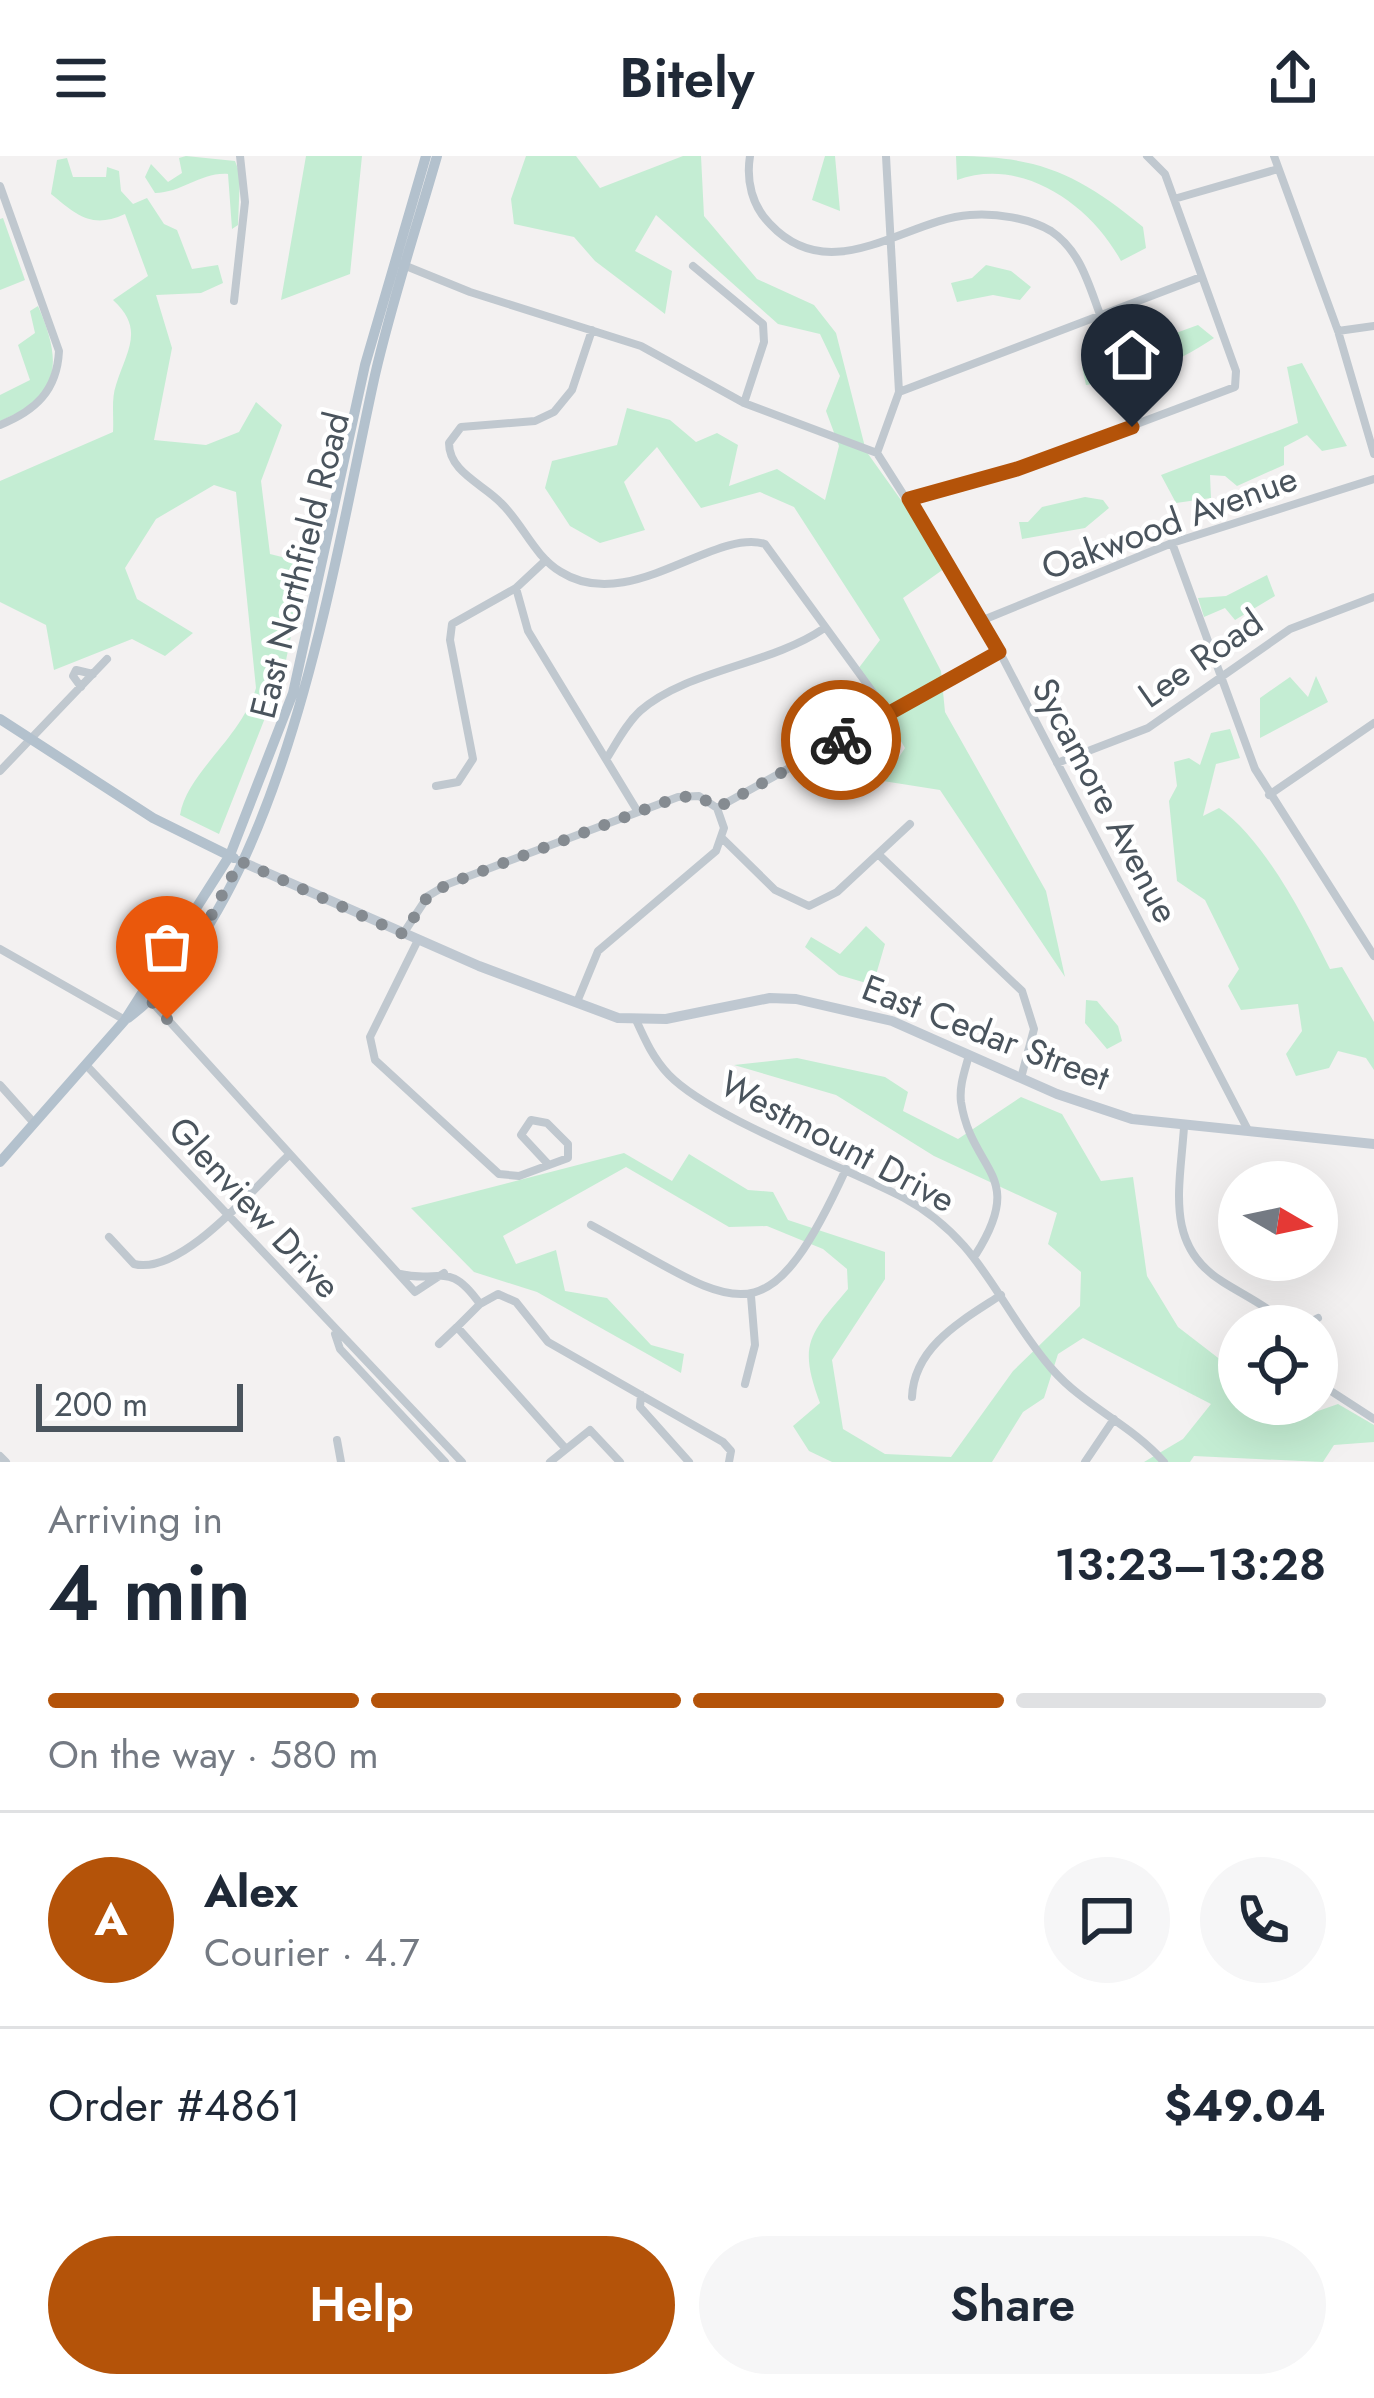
<!DOCTYPE html>
<meta charset="utf-8">
<style>
:root{--surface:#fff;--page:#f6f6f7;--text:#1f2937;--muted:#747a83;--line:#e0e1e3;--accent:#b45309}
body{margin:0;font-family:Jost,sans-serif;background:var(--page);color:var(--text);height:100vh;display:flex;flex-direction:column;font-size:45px;white-space:nowrap}
*{box-sizing:border-box;margin:0}
p{font-size:39px;color:var(--muted)}
.icon{flex:none;width:66px;height:66px;fill:none;stroke:currentColor;stroke-width:2;stroke-linecap:round;stroke-linejoin:round}
.map{position:relative;height:1306px;overflow:hidden}
.drawer{display:flex;flex-direction:column;background:var(--surface);flex:1}
.drawer>*{flex:none}
.needle{width:78px;rotate:99deg}
.fabs{position:absolute;left:1218px;top:1005px;display:grid;gap:24px}
.fabs a{display:grid;place-items:center;width:120px;height:120px;border-radius:50%;background:var(--surface);box-shadow:0 12px 48px #0002;font-size:60px}
.scale{position:absolute;left:36px;bottom:30px;width:207px;box-sizing:border-box;padding-left:12px;border:6px solid #4a545d;border-top:0;font-size:33px;line-height:42px;white-space:nowrap;color:#4a545d;-webkit-text-stroke:9px #fff;paint-order:stroke}
.pin{position:absolute;display:grid;place-items:center;width:102px;height:102px;color:#fff;margin:-123px -51px;border-radius:50% 50% 50% 0;rotate:-45deg;box-shadow:0 0 12px #0007}
.pin .icon{rotate:45deg}
.courier{position:absolute;display:grid;place-items:center;width:120px;height:120px;margin:-60px;border:9px solid #b45309;border-radius:50%;background:#fff;color:#222;box-shadow:0 3px 15px #0007}
.headline em{font-style:normal;font-weight:600}
.headline div{display:flex;flex-direction:column-reverse}
.headline{display:flex;align-items:center;justify-content:space-between;height:204px;padding:0 48px}
h1{font-size:78px;font-weight:600;line-height:90px}
.bar{display:grid;grid-template-columns:repeat(4,1fr);gap:18px 12px;align-content:center;height:144px;padding:0 48px}
.bar i{height:15px;border-radius:9px;background:var(--line)}
.bar .selected{background:var(--accent)}
.bar p{grid-column:span 4}
.line{display:flex;align-items:center;gap:30px;padding:0 48px;border-top:3px solid var(--line)}
.line div{flex:1}
.round{display:grid;place-items:center;flex:none;width:126px;height:126px;border-radius:63px;background:var(--page)}
.action{display:flex;gap:24px;margin-top:auto;padding:24px 48px}
.action a{flex:1;height:138px;border-radius:72px;background:var(--accent);color:#fff;font-size:48px;font-weight:600;line-height:138px;text-align:center}
.action a+a{background:var(--page);color:var(--text)}
header{display:flex;justify-content:space-between;align-items:center;height:156px;padding:0 48px;background:var(--surface);font-size:54px;font-weight:600}
.map>svg:first-child{display:block}
.green{fill:#c4edd3}
.lines{fill:none;stroke-linecap:round;stroke-linejoin:round}
.minor{stroke:#c0c8cf;stroke-width:8}
.secondary{stroke:#bfc8d1;stroke-width:10}
.primary{stroke:#b3c1cd;stroke-width:10}
.done{stroke:#858b91;stroke-width:12;stroke-dasharray:0 21.6}
.route{stroke:#b45309;stroke-width:15}
.labels{text-anchor:middle;stroke-width:9;stroke-linejoin:round;paint-order:stroke}
.street-label{font-size:36px;fill:#4a545d;stroke:#fff}
</style>
<header><svg class="icon" aria-label="menu" viewBox="0 0 24 24"><path d="M4 6h16M4 12h16M4 18h16"/></svg>Bitely<svg class="icon" aria-label="share" viewBox="0 0 24 24"><path d="M12 15V3M7 8l5-5 5 5M5 13v7h14v-7"/></svg></header>
<div class="map">
<svg width="1374" height="1306" viewBox="0 0 1374 1306">
<rect width="100%" height="100%" fill="#f3f1f1"/>
<path class="green" d="M186,0L235,5L240,18L238,69L232,73L228,18C201,16 182,37 155,37L145,21L151,8L168,26L182,17L179,2Z
M306,0H362L350,118L281,144Z
M526,0H576L600,32L683,0H701L704,60L757,123L814,149L836,177L866,295L948,410L903,442L941,515L945,556L1046,735L1065,821L940,634L883,625L905,592L858,513L880,484L794,351L760,336L701,352L657,291L624,326L645,374L600,387L570,370L545,332L552,305L617,289L627,252L670,264L696,286L717,277L738,289L729,330L777,313L825,344L839,290L826,255L840,220L820,178L778,168L656,59L635,95L672,115L665,158L595,105L574,81L514,68L511,43Z
M825,0H835L840,55L812,44Z
M956,0C1039,0 1079,18 1143,71L1146,92L1121,105C1091,49 1022,0 957,24Z
M67,2L73,21H106L107,11L119,15L121,35L133,48L147,42L164,68L177,74L192,113L218,109L223,127L201,137L156,139L172,192L154,284L206,289L239,276L256,246L282,269L261,325L270,398L306,407L284,514L219,678L180,659C187,616 241,583 256,532L236,336L214,329L156,363L125,412L137,443L193,477L165,500L132,483L54,514L46,469L0,446V325L113,276C114,261 111,243 116,229C127,194 145,173 113,144L148,120L125,58C92,73 78,60 51,38L57,4Z
M3,62L25,124L0,134V63Z
M986,109L1011,115L1031,131L1020,144L993,139L957,146L951,127L972,122Z
M38,150C62,205 62,240 0,265V239L30,224L18,189L35,177L30,155Z
M1198,169L1214,182C1172,210 1135,223 1086,229L1082,211Z
M1302,207L1347,290L1322,295L1307,279L1284,291V309L1237,330L1225,320L1210,319L1211,342L1176,347L1161,319L1298,267L1287,211Z
M1085,341L1103,344L1109,352L1085,372L1022,383L1019,366H1028L1042,351Z
M1267,419L1275,440L1235,464L1225,452L1204,461L1198,442L1226,440Z
M1316,520L1328,546L1260,582V542L1290,521L1308,541Z
M1230,573L1240,602L1216,608L1203,660L1219,652C1265,684 1305,763 1330,813L1342,811L1374,866V914L1366,902L1338,895L1329,912L1296,920L1286,898L1302,875L1298,848L1241,854L1228,830L1239,813L1205,744L1177,725L1169,645L1177,630L1174,606L1189,602L1200,609L1211,577Z
M866,770L885,788L873,829L839,819L805,791L811,781L840,798Z
M1086,844L1097,845L1118,870L1122,885L1107,893L1085,867Z
M797,902L885,921L908,936L903,955L958,983L1021,941L1062,958L1101,1025L1133,1021L1147,1120L1178,1171L1239,1218V1248H1264L1281,1268L1338,1248L1374,1269V1286L1334,1289L1323,1306L1194,1300L1190,1306H1144L1183,1283L1211,1248L1083,1182L1058,1198L1044,1242L1023,1256L992,1306H832L809,1295L793,1270L820,1247C798,1188 809,1179 848,1133L847,1113L823,1093L767,1070L729,1071L626,1011L503,1080L516,1108L556,1094L565,1135L607,1142L651,1189L684,1198L681,1217L537,1136L474,1116L411,1052L624,997L672,1025L689,998L748,1034L773,1036L788,1064L885,1096V1123L832,1204L843,1273L885,1298L951,1301L1013,1215L1080,1150L1081,1116L1048,1088L1057,1057L934,1000L836,939L734,909Z"/>
<g class="lines">
<path class="minor" d="M750,0C746,25 752,50 770,68C832,134 906,63 970,59C996,57 1029,62 1051,75C1081,95 1089,130 1101,161
M1274,0L1338,175L1374,298
M0,30L59,195C57,235 35,255 0,269
M1174,43L1278,13
M401,108L470,136L641,190L744,247L877,297L983,464L1248,974
M693,110L763,168L764,186L744,247
M234,145L245,46L240,0
M592,174L572,234L554,256L535,265L461,271L449,287C449,316 483,328 501,347C523,368 534,400 561,416C629,459 714,372 765,388L888,557
M1338,175L1374,170
M899,236L1201,121
M877,297L899,236L886,0
M909,343L1017,313L1235,231L1236,215L1165,18L1147,0
M1172,387L1255,613L1374,800
M516,432L528,475L638,656
M983,464L1172,387L1374,323
M81,531L73,520L76,514L93,518
M607,602C617,586 626,568 640,555C686,514 770,509 823,473
M1057,607L1148,572L1290,473L1374,441
M0,615L107,503
M436,630L458,626L473,603L450,484L452,468L516,432L546,404
M1269,639L1374,567
M717,652L999,496
M723,683L775,734L809,750L837,736L910,668
M878,698L1022,835L1034,873L1021,922
M403,778L428,740L448,728L678,641L699,640L717,652
M418,784L370,881L375,904L499,1018L519,1020L568,1002V988L547,967L531,964L521,979L547,1007
M0,793L125,864
M151,845L415,1136L444,1117
M577,846L598,795L716,695L724,672L717,652
M636,864C645,884 653,902 669,919C712,963 843,1010 904,1042C982,1084 998,1151 1052,1213C1085,1251 1131,1268 1164,1306
M969,899C965,914 959,930 961,946C972,1017 1027,1017 976,1098
M86,909L462,1306
M0,929L34,967
M1184,971C1180,1032 1164,1090 1223,1126C1245,1140 1270,1151 1287,1170
M591,1069C738,1149 764,1192 846,1013
M109,1081L134,1108C182,1120 255,1030 289,999
M400,1118C441,1128 448,1103 480,1148L457,1171L566,1293
M480,1148L498,1138L516,1146L548,1186L723,1286L731,1295L729,1306
M1302,1170L1318,1162
M335,1178L340,1193L445,1306
M439,1188L457,1171
M1317,1226L1374,1263
M745,1228L755,1189L751,1140
M641,1239L640,1251L689,1306
M912,1241C914,1190 963,1164 1001,1139
M337,1284L341,1306
M0,1300L6,1306
M550,1306L590,1274L620,1306
M1085,1306L1114,1263"/>
<path class="secondary" d="M240,705L479,810L618,862L666,863L770,842L796,843L892,865L1057,938L1132,963L1374,988"/>
<path class="primary" d="M0,563L153,662L234,702
M128,862C285,743 334,403 375,219C392,145 416,73 437,0
M0,1006L125,864L230,699L293,537L365,209L426,0"/>
</g>
<g class="lines">
<path class="done" d="M167,863L151,845L211,760L240,705L403,778L428,740L448,728L678,641L699,640L717,652L841,584"/>
<path class="route" d="M841,584L999,496L909,343L1017,313L1132,271"/>
</g>
<g class="labels">
<g class="street-label">
<text transform="translate(1169 366) rotate(-20)" y="13">Oakwood Avenue</text>
<text transform="translate(299 409) rotate(-76)" y="13">East Northfield Road</text>
<text transform="translate(1200 502) rotate(-35)" y="13">Lee Road</text>
<text transform="translate(1106 644) rotate(62)" y="13">Sycamore Avenue</text>
<text transform="translate(986 876) rotate(21)" y="13">East Cedar Street</text>
<text transform="translate(838 985) rotate(28)" y="13">Westmount Drive</text>
<text transform="translate(255 1051) rotate(47)" y="13">Glenview Drive</text>
</g>
</g>
</svg>
<div class="fabs">
<a><svg class="needle" viewBox="-14 -14 28 28"><path d="M0-13l5 13h-10z" fill="#e53935"/><path d="M0 13l5-13h-10z" fill="#747a83"/></svg></a>
<a><svg class="icon" aria-label="locate" viewBox="0 0 24 24"><circle cx="12" cy="12" r="6"/><path d="M12 2v4M12 18v4M2 12h4M18 12h4"/></svg></a>
</div>
<div class="scale">200 m</div>
<div class="pin" style="left:167px;top:863px;background:#ea580c"><svg class="icon" aria-label="bag" viewBox="0 0 24 24"><path d="M5 8h14l-1 12H6zM9 8a3 3 0 0 1 6 0"/></svg></div>
<div class="pin" style="left:1132px;top:271px;background:#1f2937"><svg class="icon" aria-label="home" viewBox="0 0 24 24"><path d="M3 11l9-7 9 7M6 9v11h12V9"/></svg></div>
<div class="courier" style="left:841px;top:584px"><svg class="icon" aria-label="bike" viewBox="0 0 24 24"><circle cx="6" cy="16" r="4"/><circle cx="18" cy="16" r="4"/><path d="M6 16l4-8h5l3 8M10 8l3 8H6M13 5h3"/></svg></div>
</div>
<section class="drawer">
<div class="headline"><div><h1>4 min</h1><p>Arriving in</p></div><em>13:23–13:28</em></div>
<div class="bar"><i class="selected"></i><i class="selected"></i><i class="selected"></i><i></i><p>On the way · 580 m</p></div>
<div class="line" style="height:216px"><b class="round" style="background:var(--accent);color:#fff">A</b><div><b>Alex</b><p>Courier · 4.7</p></div><a class="round"><svg class="icon" aria-label="chat" viewBox="0 0 24 24"><path d="M4 5h16v11H9l-5 4z"/></svg></a><a class="round"><svg class="icon" aria-label="phone" viewBox="0 0 24 24"><path d="M5 4h4l2 5-3 2q2 4 5 5l2-3 5 2v4C11 20 4 13 5 4z"/></svg></a></div>
<div class="line" style="height:156px"><div>Order #4861</div><b>$49.04</b></div>
<div class="action"><a>Help</a><a>Share</a></div>
</section>
